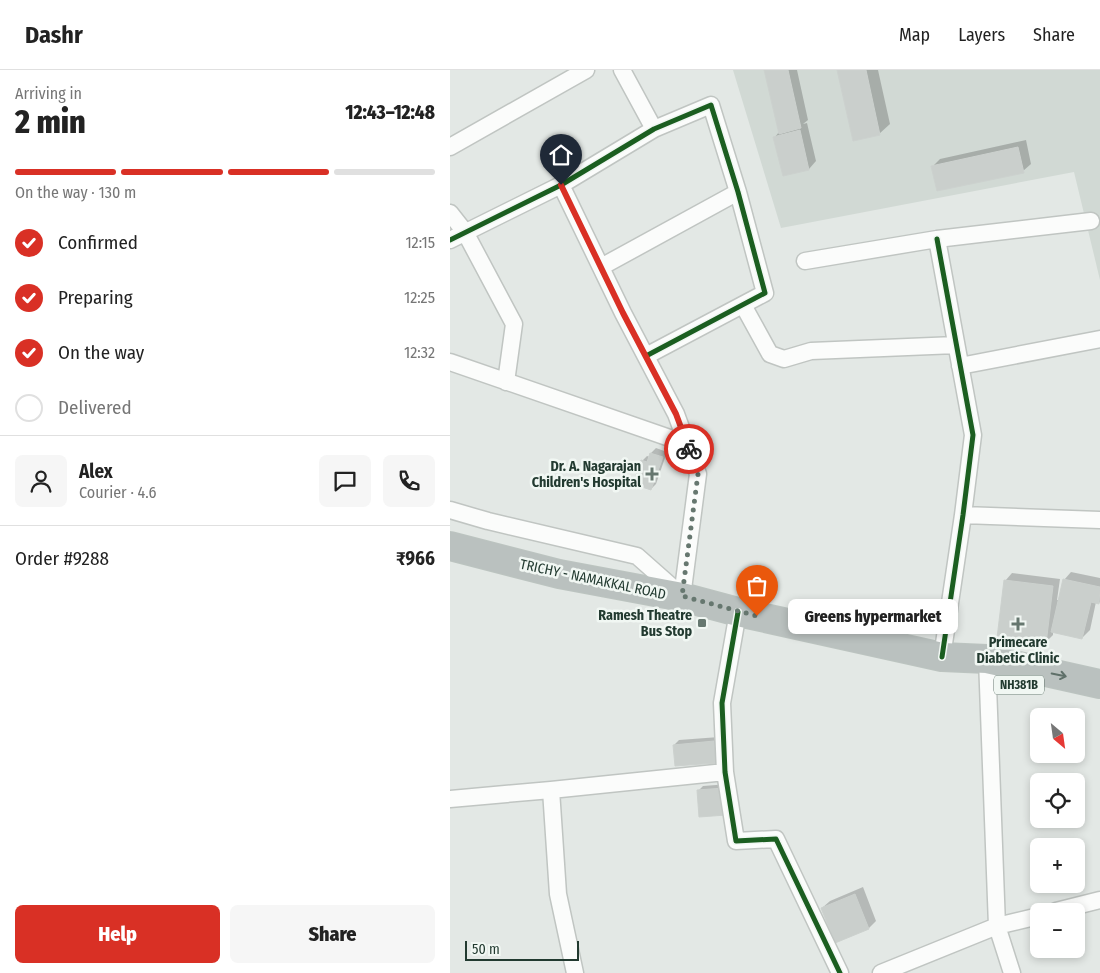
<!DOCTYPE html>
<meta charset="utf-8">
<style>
:root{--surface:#fff;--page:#f6f6f6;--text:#222;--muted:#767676;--line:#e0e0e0;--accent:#d93025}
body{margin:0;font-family:"Fira Sans Condensed",sans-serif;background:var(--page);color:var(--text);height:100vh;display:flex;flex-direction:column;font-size:19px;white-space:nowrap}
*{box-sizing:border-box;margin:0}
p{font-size:16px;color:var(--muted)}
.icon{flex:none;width:28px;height:28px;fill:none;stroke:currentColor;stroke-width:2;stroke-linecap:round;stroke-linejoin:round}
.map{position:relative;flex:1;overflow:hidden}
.side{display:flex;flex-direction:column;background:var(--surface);width:450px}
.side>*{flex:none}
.needle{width:32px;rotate:151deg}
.controls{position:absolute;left:580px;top:638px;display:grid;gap:10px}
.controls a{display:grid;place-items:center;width:55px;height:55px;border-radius:8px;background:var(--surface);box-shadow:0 2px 8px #0003;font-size:25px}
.scale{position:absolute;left:15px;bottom:12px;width:114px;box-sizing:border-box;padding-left:5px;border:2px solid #223a30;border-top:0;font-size:14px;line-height:18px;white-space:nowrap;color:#223a30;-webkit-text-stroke:4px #f1f7f3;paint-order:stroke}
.pin{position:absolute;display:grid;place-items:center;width:42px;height:42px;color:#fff;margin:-51px -21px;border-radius:50% 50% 50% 0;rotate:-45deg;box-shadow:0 0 5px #0007}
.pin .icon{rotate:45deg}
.courier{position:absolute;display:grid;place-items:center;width:50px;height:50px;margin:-25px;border:4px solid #d93025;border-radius:50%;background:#fff;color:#222;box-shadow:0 1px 6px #0007}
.bubble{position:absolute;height:35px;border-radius:8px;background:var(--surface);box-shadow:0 2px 8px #0003;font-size:16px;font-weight:800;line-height:35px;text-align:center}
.head em{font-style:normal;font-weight:800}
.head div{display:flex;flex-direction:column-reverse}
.head{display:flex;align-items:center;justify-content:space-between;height:85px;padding:0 15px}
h1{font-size:32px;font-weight:800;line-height:38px}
.bar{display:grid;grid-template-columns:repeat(4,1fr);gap:8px 5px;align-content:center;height:60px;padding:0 15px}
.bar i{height:6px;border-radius:4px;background:var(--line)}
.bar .active{background:var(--accent)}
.bar p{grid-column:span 4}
.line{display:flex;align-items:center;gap:12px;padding:0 15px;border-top:1px solid var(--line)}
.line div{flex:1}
.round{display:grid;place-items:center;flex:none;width:52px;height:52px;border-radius:8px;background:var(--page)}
ol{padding:0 15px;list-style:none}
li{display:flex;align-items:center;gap:15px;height:55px}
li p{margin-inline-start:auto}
li .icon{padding:5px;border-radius:50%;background:var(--accent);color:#fff;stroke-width:4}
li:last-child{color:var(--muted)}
li i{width:28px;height:28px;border:2px solid var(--line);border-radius:50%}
.primary-button{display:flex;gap:10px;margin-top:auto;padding:10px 15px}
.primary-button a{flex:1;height:58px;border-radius:8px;background:var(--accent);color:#fff;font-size:20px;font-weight:800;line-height:58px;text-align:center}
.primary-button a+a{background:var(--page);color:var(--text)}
header{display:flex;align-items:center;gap:30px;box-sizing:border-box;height:70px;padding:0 25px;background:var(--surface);border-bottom:1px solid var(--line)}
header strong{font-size:24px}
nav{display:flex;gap:28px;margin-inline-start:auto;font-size:18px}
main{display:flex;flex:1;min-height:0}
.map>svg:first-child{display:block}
.built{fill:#d1d9d4}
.shadow{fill:#0003}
.building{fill:#cacfcc;stroke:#ccd1ce}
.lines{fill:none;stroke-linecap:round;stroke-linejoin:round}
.street-casing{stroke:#c0c5c2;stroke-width:19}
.highway-casing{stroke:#bcc4c0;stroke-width:30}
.street{stroke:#fbfcfb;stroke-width:16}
.highway{stroke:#bac1bf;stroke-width:28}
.cycleway-casing{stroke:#f1f7f3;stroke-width:8}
.cycleway{stroke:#1b5e20;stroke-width:5}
.oneway{stroke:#5f7069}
.done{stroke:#66776f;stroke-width:5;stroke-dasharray:0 9}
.route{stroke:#d93025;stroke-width:6}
.poi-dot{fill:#66776f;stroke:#f1f7f3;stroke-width:2}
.labels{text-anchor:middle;stroke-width:5;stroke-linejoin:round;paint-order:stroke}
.shield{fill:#f1f7f3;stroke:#60736a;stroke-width:1}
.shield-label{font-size:12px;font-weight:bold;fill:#223a30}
.poi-label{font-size:14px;font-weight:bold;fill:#223a30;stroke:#f1f7f3;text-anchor:end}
.street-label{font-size:14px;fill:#223a30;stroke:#f1f7f3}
</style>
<header>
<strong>Dashr</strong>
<nav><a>Map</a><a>Layers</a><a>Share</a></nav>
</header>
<main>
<section class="side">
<div class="head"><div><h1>2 min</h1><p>Arriving in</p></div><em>12:43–12:48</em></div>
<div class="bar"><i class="active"></i><i class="active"></i><i class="active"></i><i></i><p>On the way · 130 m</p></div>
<ol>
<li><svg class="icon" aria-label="check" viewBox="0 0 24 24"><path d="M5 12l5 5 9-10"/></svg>Confirmed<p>12:15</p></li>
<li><svg class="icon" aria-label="check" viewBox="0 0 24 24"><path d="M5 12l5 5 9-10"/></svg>Preparing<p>12:25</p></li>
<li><svg class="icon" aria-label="check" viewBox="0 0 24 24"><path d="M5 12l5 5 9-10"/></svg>On the way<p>12:32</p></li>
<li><i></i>Delivered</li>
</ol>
<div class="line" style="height:90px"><a class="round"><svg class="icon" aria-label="person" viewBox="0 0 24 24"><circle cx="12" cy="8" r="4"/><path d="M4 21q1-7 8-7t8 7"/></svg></a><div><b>Alex</b><p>Courier · 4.6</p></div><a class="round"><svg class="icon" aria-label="chat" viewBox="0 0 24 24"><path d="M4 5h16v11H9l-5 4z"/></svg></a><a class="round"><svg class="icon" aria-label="phone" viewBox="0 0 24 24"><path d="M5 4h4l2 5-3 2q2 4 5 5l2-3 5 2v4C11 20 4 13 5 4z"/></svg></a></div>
<div class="line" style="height:65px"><div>Order #9288</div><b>₹966</b></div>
<div class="primary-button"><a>Help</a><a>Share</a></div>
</section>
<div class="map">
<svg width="650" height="903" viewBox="0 0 650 903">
<rect width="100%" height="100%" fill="#e3e8e5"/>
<path class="built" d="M283,0H650V210L624,102L331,158Z"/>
<path class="shadow" d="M315,0H347L358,50L353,54L357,53L366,91L359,99L325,67L329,62Z
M389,0H428L440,54L429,64Z
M576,70L581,94L573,101L483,96L490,89Z
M206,378L217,382L206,414L201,419L192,391L197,386L200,387L201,383Z
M621,502L650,508V532L649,533L646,532L640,560L632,568L603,562V565L595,573L555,511L562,503L610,509L607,530H609L614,510Z
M269,667L271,687L266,692L224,675L229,670Z
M279,714L281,739L248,721L253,716Z
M413,817L426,851L419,858L386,872L372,838L380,831Z"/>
<path class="building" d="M314,0H338L351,58L329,64Z
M387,0H416L430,65L403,71Z
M350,60L359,100L333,106L323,67Z
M568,77L574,103L487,121L481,96Z
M200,383L213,387L201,420L183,414L191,390L197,392Z
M613,509L650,517L649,534L641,532L632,569L601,562Z
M554,510L603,516L596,574L547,568Z
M264,671L266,693L225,696L223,675Z
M274,718L276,745L249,747L247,720Z
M405,824L419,859L385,873L371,838Z"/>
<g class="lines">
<defs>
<path id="street" d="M172,0L204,59
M0,77L136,0
M111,115L173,243L226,344L248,404L232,527
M0,143L15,162L64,254L56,312
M487,169L523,365L513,445L492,587
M0,170L111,115L204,59L261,35L288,122L315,223L196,286
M355,191L487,169L641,151
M151,197L288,122
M293,235L320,284L334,289L361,281L506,275
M0,292L237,374
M510,296L650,269
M0,440L38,451L187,486L230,524
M513,445L650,450
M288,542L272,633L275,702L286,771L326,769L390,903
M537,589L547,856L562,903
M101,720L108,824L125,903
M0,729L101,720L275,702
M606,841L650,830
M431,903L547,856L589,846"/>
<path id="highway" d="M0,476L109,504L232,527L288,542L492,587L537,589L650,614"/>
</defs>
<use href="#street" class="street-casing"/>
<use href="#highway" class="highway-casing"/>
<use href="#street" class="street"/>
<use href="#highway" class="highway"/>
<defs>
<path id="cycleway" d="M487,169L523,365L513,445L492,587
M0,170L111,115L204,59L261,35L288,122L315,223L196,286
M288,542L272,633L275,702L286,771L326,769L390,903"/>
</defs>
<use href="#cycleway" class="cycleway-casing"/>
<use href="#cycleway" class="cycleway"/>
</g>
<defs><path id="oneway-shaft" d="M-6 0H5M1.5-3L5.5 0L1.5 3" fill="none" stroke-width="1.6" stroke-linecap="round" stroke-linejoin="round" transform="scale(1.25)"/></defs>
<use class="oneway" href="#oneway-shaft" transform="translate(609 605) rotate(12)"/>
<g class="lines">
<path class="done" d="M239,379L248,404L232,526L307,546"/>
<path class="route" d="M111,115L173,243L226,344L239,379"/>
</g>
<g class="poi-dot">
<path d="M199.5 396.5h5v5h5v5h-5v5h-5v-5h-5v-5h5z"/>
<rect x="247" y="548" width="10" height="10" rx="2.5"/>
<path d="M565.5 546.5h5v5h5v5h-5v5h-5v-5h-5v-5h5z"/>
</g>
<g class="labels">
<rect class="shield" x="544" y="605.5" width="50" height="19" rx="4"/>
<g class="shield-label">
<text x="569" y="619">NH381B</text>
</g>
<g class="poi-label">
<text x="191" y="401">Dr. A. Nagarajan<tspan x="191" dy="16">Children's Hospital</tspan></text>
<text x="242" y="550">Ramesh Theatre<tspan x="242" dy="16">Bus Stop</tspan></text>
<text x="568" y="577" text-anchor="middle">Primecare<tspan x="568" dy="16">Diabetic Clinic</tspan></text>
</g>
<g class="street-label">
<text transform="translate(143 509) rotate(12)" y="5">TRICHY - NAMAKKAL ROAD</text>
</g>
</g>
</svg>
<div class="controls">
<a><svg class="needle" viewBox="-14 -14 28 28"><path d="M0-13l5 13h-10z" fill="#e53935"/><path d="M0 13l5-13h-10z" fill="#767676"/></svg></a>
<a><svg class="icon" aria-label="locate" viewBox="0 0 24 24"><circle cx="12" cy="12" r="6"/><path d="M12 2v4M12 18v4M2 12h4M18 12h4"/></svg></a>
<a>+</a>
<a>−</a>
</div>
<div class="scale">50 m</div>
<div class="pin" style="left:307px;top:546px;background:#ea580c"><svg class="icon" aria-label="bag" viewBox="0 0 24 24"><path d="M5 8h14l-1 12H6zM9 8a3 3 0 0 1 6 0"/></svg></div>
<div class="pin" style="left:111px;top:115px;background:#1f2937"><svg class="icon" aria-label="home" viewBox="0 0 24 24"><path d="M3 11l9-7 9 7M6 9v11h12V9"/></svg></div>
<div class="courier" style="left:239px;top:379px"><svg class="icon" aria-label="bike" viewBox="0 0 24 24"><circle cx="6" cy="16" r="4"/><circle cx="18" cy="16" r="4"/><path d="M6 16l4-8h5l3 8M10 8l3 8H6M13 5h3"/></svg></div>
<div class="bubble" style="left:338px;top:529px;width:170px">Greens hypermarket</div>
</div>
</main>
